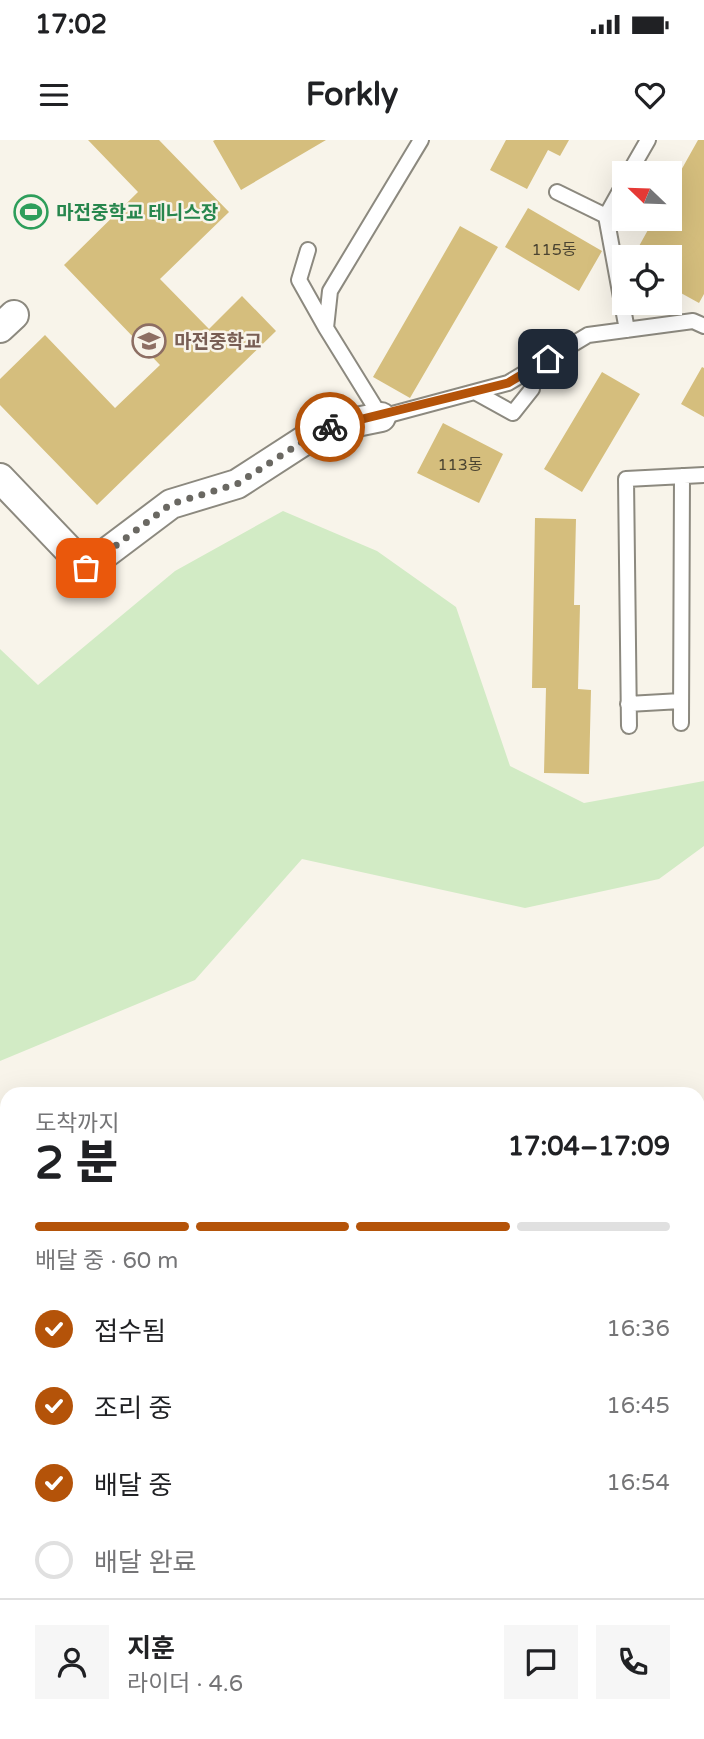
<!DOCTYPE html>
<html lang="ko">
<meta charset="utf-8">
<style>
:root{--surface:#fff;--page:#f6f6f6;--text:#202124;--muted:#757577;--line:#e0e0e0;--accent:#b45309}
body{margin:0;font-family:"Varela Round","Noto Sans KR",sans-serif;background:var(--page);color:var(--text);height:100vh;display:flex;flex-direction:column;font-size:26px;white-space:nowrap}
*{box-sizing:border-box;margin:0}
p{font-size:23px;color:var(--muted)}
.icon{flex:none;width:38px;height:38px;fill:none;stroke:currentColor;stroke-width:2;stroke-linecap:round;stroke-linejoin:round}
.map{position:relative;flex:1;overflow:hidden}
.drawer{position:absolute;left:0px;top:947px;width:705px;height:653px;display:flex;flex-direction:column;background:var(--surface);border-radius:21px 21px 0 0;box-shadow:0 7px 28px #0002}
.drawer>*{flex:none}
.needle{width:46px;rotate:293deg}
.buttons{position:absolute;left:612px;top:21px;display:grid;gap:14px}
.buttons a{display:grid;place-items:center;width:70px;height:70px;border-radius:0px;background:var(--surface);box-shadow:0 7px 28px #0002;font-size:35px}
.pin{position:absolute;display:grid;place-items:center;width:60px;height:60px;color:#fff;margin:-30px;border-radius:14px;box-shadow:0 4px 10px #0006}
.courier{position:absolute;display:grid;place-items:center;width:70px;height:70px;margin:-35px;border:5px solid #b45309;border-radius:50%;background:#fff;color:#222;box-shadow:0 2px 9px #0007}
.head em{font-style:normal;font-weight:800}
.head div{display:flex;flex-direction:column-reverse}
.head{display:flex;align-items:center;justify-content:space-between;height:119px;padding:0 35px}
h1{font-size:46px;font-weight:800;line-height:52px}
.bar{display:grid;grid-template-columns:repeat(4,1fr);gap:10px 7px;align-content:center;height:84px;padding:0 35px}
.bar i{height:9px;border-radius:5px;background:var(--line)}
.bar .current{background:var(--accent)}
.bar p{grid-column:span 4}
.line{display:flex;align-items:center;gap:18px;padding:0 35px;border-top:2px solid var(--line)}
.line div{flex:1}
.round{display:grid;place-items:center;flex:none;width:74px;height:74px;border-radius:0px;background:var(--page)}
ol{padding:0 35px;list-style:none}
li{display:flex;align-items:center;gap:21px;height:77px}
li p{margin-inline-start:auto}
li .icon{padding:7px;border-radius:50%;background:var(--accent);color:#fff;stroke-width:4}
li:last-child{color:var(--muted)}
li i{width:38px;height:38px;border:4px solid var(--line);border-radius:50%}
.status{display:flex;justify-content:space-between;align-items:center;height:49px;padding:0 35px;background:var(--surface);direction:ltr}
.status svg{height:19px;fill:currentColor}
header{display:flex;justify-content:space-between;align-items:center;height:91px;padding:0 35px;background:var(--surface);font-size:32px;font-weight:800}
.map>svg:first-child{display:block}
.industrial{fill:#f3e5f8}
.green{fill:#d2ebc5}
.building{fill:#d5be7d}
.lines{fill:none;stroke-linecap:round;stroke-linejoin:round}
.service-casing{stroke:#8c897f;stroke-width:18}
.minor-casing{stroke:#8c897f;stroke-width:32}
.service{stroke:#fff;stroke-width:14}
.minor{stroke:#fff;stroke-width:28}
.done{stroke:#6a6862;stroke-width:7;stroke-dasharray:0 12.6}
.route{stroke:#b45309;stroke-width:9}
.labels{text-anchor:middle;stroke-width:5;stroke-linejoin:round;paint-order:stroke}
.number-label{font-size:16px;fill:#4c4532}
.leisure-label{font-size:19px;font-weight:bold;fill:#27864d;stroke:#f8f4ea;text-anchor:start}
.education-label{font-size:19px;font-weight:bold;fill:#785e54;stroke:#f8f4ea;text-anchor:start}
</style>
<div class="status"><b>17:02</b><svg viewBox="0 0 49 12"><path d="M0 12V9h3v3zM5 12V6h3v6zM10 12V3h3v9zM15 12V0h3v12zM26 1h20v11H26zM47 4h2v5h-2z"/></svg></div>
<header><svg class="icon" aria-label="menu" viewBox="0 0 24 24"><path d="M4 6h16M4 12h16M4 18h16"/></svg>Forkly<svg class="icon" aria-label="heart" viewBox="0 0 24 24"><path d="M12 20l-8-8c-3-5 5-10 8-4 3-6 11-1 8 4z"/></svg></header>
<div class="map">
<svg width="704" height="1599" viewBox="0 0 704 1599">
<rect width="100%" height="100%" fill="#f8f4ea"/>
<path class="industrial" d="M704,1281V1548L698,1550V1284Z
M97,1593H600L585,1599H98Z"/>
<path class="green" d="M283,371L377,411L456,467L510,626L584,663L704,641V706L659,739L525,768L302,719L195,840L0,921V509L38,545L175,431Z
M0,1016L7,1017V1423L0,1428Z
M0,1515L7,1518V1592L108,1593L115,1599H0Z"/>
<path class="building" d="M88,0H159L229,72L160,139L209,189L242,156L276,191L97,365L0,265V239L45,195L115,268L160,225L64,125L138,52Z
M215,0H326L241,50L213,1Z
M506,0H569L560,16L548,10L527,49L490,30Z
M698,0H704V154L699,163L670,147V117H633L654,79H670V50Z
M528,68L602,111L579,151L505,107Z
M460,86L498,107L410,258L373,237Z
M702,227L704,228V277L681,264Z
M602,232L640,254L582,352L544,329Z
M443,283L503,314L479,363L417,333Z
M535,378L576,379L574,465H580L578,549L591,550L589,634L544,633L546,548H532Z"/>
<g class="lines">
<defs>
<path id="service" d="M421,0L330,151L326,188L381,277L508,243L588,195L693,181L704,186
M629,33L648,0
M557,52L606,76L627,190
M606,76L625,42
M308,110L299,140L326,188
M475,252L513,273L532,249
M628,564L681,561
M681,583L682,336
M629,586L626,339L704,335
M0,1478L7,1480
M698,1534L704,1532
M176,1592L181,1599
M522,1599L539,1592"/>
<path id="minor" d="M0,188L14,175
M0,338L86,428L171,364L237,344L322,289L381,277
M417,1592L420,1599"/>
</defs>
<use href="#service" class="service-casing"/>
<use href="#minor" class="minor-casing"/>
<use href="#service" class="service"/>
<use href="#minor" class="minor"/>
</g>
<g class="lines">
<path class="done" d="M86,428L171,364L237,344L322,289L330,287"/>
<path class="route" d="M330,287L508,243L548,219"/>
</g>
<defs>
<symbol id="stadium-ring" viewBox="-11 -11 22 22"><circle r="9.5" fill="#f8f4ea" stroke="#2e9e5b" stroke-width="1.5"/><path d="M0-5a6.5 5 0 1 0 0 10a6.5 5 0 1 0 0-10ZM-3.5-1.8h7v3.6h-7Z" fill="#2e9e5b"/></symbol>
<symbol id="school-ring" viewBox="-11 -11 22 22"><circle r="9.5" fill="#f8f4ea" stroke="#8d6e63" stroke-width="1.5"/><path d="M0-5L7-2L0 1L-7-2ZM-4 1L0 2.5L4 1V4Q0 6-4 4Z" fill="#8d6e63"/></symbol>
</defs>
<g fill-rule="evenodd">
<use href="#stadium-ring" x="12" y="53" width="38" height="38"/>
<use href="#school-ring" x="130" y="182" width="38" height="38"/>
</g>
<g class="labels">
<g class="number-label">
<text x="554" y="115">115동</text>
<text x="460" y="330">113동</text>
</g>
<g class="leisure-label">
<text x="56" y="79">마전중학교 테니스장</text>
</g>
<g class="education-label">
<text x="174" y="208">마전중학교</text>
</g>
</g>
</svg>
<div class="buttons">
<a><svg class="needle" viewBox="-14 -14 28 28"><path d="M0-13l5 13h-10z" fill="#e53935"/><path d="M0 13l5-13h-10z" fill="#757577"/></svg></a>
<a><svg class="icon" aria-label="locate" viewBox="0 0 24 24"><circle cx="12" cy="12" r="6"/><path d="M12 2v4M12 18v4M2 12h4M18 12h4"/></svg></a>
</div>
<div class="pin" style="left:86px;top:428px;background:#ea580c"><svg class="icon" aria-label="bag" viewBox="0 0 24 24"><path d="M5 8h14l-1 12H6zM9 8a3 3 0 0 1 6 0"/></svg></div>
<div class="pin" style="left:548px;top:219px;background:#1f2937"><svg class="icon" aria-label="home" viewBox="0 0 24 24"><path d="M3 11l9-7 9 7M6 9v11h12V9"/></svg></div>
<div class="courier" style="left:330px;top:287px"><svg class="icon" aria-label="bike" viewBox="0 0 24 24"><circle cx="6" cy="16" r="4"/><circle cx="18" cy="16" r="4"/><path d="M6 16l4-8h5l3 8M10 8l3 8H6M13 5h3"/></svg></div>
<section class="drawer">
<div class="head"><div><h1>2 분</h1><p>도착까지</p></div><em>17:04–17:09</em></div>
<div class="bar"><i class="current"></i><i class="current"></i><i class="current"></i><i></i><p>배달 중 · 60 m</p></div>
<ol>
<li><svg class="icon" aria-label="check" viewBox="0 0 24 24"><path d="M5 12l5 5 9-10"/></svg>접수됨<p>16:36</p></li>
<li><svg class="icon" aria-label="check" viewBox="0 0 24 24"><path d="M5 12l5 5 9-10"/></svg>조리 중<p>16:45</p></li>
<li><svg class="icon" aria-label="check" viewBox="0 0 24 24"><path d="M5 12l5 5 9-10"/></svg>배달 중<p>16:54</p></li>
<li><i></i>배달 완료</li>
</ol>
<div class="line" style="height:126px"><a class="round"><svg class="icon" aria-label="person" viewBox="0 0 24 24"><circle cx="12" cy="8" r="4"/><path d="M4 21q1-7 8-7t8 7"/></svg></a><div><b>지훈</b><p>라이더 · 4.6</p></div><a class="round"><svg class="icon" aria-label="chat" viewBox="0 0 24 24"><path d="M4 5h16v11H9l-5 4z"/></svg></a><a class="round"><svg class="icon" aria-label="phone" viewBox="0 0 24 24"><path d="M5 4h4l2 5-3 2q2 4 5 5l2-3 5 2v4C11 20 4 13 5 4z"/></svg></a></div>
</section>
</div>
